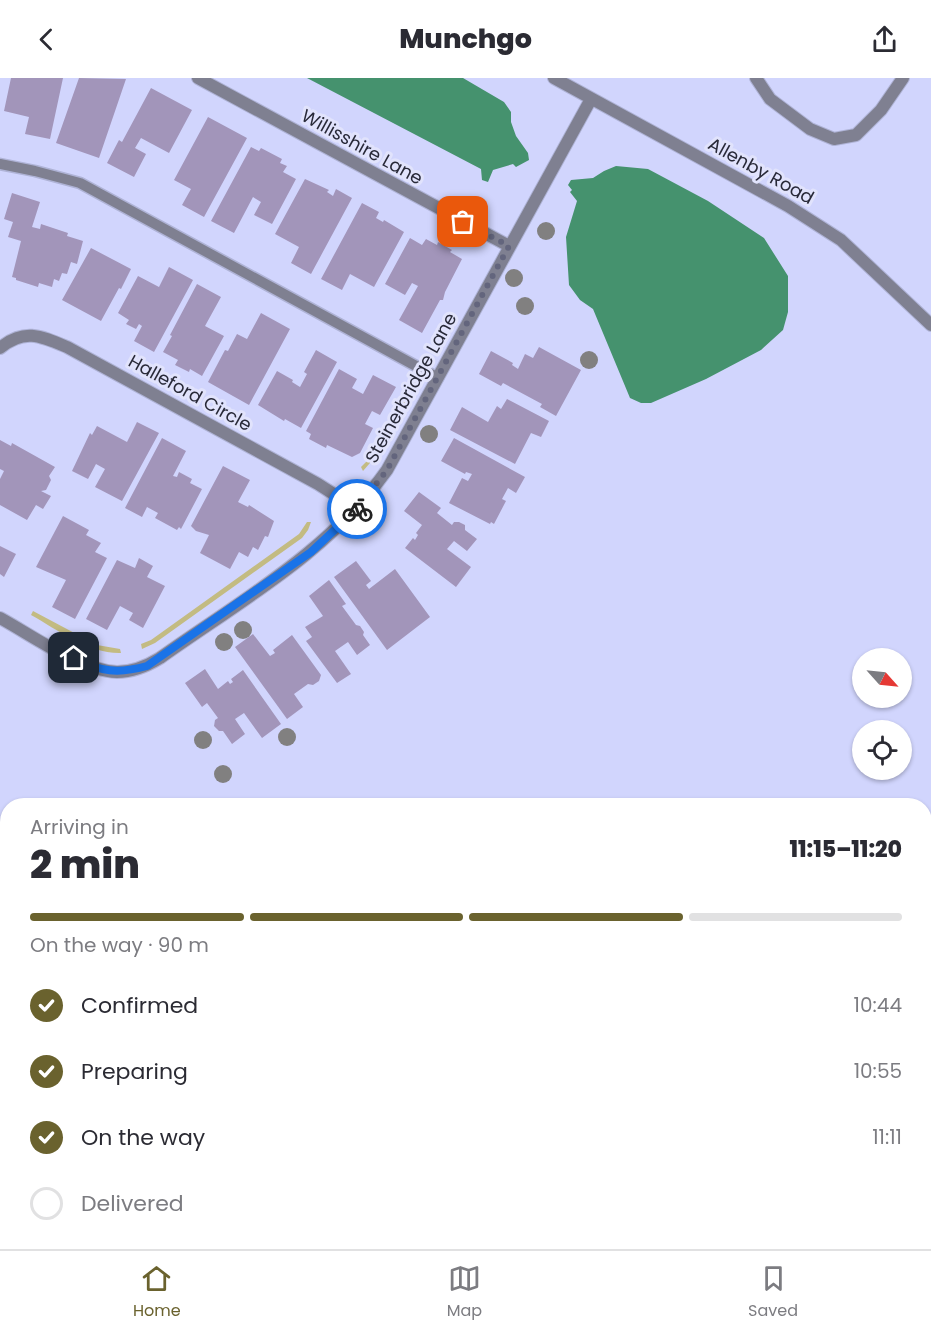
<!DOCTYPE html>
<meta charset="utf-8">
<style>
:root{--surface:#fff;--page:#f2f2f3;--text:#2b2b33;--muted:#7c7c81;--line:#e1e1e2;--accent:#6a622e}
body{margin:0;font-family:Poppins,sans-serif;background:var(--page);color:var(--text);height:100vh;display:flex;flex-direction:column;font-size:22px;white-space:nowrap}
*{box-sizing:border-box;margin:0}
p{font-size:20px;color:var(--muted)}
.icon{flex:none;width:33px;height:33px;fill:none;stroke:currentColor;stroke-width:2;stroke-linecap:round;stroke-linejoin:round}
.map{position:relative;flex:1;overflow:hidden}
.details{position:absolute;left:0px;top:720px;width:932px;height:452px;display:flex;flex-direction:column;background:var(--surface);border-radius:24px 24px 0 0;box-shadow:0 2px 4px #0004}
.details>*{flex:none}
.needle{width:39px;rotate:117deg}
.buttons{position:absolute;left:852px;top:570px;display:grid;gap:12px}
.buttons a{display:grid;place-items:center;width:60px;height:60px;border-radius:50%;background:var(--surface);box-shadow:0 2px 4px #0004;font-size:30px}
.pin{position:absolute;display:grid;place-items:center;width:51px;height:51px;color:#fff;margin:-26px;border-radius:12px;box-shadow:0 3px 9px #0006}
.courier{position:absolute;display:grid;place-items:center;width:60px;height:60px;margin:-30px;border:4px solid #1a73e8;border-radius:50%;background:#fff;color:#222;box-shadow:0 2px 8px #0007}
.summary em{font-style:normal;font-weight:800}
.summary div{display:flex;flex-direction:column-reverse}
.summary{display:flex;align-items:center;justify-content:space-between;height:102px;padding:0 30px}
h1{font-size:39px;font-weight:800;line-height:45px}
.bar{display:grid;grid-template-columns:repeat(4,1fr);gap:9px 6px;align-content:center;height:72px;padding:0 30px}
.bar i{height:8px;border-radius:4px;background:var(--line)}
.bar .on{background:var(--accent)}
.bar p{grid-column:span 4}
ol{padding:0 30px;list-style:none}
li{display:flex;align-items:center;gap:18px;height:66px}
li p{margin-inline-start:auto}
li .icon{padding:6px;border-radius:50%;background:var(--accent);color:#fff;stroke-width:4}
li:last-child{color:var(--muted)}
li i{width:33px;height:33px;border:3px solid var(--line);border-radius:50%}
header{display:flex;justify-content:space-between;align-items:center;height:78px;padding:0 30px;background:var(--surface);font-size:27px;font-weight:800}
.tabs{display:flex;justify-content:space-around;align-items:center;height:84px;border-top:2px solid var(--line);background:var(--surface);font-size:16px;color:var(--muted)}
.tabs a{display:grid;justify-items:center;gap:3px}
.tabs .on{color:var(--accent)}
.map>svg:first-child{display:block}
.green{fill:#c3bb82}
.water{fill:#45926e}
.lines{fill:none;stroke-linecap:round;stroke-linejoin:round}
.stream{stroke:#45926e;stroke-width:8}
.building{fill:#a295ba}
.lane-casing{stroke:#afb3d6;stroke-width:13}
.street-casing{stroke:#afb3d6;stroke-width:14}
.secondary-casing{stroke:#afb3d6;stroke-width:14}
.lane{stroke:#7f8091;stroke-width:10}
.street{stroke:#7f8091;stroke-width:12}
.secondary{stroke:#55576e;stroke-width:12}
.tree{fill:#818080}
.done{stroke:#63657d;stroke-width:6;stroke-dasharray:0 10.8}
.route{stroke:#1a73e8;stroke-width:8}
.labels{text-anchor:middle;stroke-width:6;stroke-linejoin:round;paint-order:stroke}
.street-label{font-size:18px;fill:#282938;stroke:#e1e3fc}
</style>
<header><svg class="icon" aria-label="back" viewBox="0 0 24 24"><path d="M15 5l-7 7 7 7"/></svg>Munchgo<svg class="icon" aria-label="share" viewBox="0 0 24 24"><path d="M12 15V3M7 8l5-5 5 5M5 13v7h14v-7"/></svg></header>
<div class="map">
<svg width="931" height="1171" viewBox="0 0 931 1171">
<rect width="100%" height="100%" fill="#d1d5fd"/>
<path class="green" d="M412,303L416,305L376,378L363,393L361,389L369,381Z
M307,444H311L308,452L302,460L155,565L142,571L141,566L151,562L299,456Z
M33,533L97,567L120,571L121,575C89,576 58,552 31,537Z
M931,903V1171H528L536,1164H924V907Z"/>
<path class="water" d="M307,0H463L504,24L511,34V44L516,58L528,75L529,82L516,89L513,86L493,92L488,104L482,102L481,91Z
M616,88L648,91L708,123L764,160L788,198V234L783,252L761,272L706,301L651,325H641L630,320L593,231L580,222L569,207L566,159L577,123L570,114L572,112L568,107L571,102L593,100L604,93Z"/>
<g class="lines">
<path class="stream" d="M0,865L8,874
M0,983L8,974"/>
</g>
<path class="building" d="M11,0H63L50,61L25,56L29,39L4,33Z
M79,0L126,1L99,80L56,65Z
M151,10L192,32L169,75L141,60L135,70L146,76L134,99L107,85L119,62L122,64Z
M208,39L247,60L204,139L182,127L191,111L174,102Z
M251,69L259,73L261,70L282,81L280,85L287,88L283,94L296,101L272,146L254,137L261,124L253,119L234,155L211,143Z
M305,101L329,112L327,114L333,118L336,111L352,120L311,196L291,185L299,169L275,156Z
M12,115L40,124L32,149L40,151L41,146L68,155L67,158L83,163L77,186L71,184L67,196L62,195L59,203L54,201L52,209L39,205L38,209L16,202V200L12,199L21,163L8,159L13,144L4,141Z
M362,125L379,134L376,140L383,144L384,142L404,154L374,209L350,196L342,212L321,201Z
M410,160L422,167L426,161L437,167L438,164L452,172L450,174L462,181L445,214L443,222H440L422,255L399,242L418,208L412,205L405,217L385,206Z
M91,170L131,191L121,211L119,210L101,243L62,222Z
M169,189L193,202L154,274L134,263L142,248L139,246L136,251L126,246L129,242L118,235L138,198L159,209Z
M197,206L221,219L205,248L224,258L202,298L190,291L189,294L175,287L178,282L163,274L172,258L170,257Z
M261,235L290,251L249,327L208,304L225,272L228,273L237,256L247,261Z
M539,269L581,292L556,338L540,329L542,326L503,305L501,308L479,296L491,273L513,285L512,287L518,291L525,276L533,280Z
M316,272L337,284L301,350L285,341L284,343L258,327L277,293L293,302L292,304L300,309L307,296L304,294Z
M339,291L357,301L352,310L363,316L373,297L396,309L380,337L372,333L365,346L373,350L360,375L352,379L327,367L326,370L309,361L311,356L306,353Z
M507,321L549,343L541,359L531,355L515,386L450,352L462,329L488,344L497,328L501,331Z
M137,344L159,355L122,423L95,409L105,391L96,386L88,401L72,393L90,355L92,357L97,348L127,364Z
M162,360L186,373L173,398L177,399L179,394L192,401L190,405L202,411L181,451L179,449L177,452L155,440L158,435L147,429L142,439L125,430Z
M454,360L525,399L516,415L508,410L502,421L506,423L494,446L491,444L490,446L449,425L462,400L468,403L472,396L466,394L465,396L441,383Z
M0,362L11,368L12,365L55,389L49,398L51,402L46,412L41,413L51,418L43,431L36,427L27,442L0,427V401L4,393L0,391Z
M223,388L250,402L238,424L248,429L249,427L274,443L268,459L265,458L258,472L253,469L248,479L239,474L230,491L200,475L209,457L196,453L191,448Z
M419,414L441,430L437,435L452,447L454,444H459L465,447V452L477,461L467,473L454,463L447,471L471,489L456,509L405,470L413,460L415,462L418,457L416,455L422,447L404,433Z
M63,438L89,452L86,457L101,465L95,474L107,480L75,541L52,529L66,502L36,489Z
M0,468L16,476L4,499L0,496Z
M139,480L153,488L147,499L165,508L143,550L129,542L133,535L120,528L107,552L86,541L117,482L135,490Z
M356,483L371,503L366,507L369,511L395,491L430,539L387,572L334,499Z
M329,502L346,526L342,528L356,547L360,548L364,554L363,557L370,567L357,577L348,564L335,573L351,596L337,605L306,563L312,559L305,549L323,538L309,518Z
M253,556L270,578L275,575L273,572L292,557L321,597L319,603L313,607L308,606L294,616L303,629L287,641L235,569Z
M205,591L218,611L228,603L230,606L233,604L231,601L243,592L281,646L262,660L244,635L235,641L245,656L232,666L223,653H219L214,648L215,642L218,640L207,625L202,629L185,605Z"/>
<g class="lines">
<defs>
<path id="lane" d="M0,86L35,93L80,105L438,300"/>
<path id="street" d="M198,0L509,168
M554,0L788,128L841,162L931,247
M756,0L770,21L810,51L834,61L856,57L881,32L903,0
M0,270C24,250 41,258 67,269L318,406L357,431
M0,540C33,558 79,592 117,594C133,594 147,588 160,580C240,523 329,474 387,392L591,21"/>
<path id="secondary" d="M924,814L931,810
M924,862L931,858
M401,1171L410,1164
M480,1171L489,1164"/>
</defs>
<use href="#lane" class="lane-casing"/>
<use href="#street" class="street-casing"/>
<use href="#secondary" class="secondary-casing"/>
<use href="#lane" class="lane"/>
<use href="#street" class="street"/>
<use href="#secondary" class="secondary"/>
</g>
<g class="tree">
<circle cx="546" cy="153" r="9"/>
<circle cx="514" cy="200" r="9"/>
<circle cx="525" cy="228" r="9"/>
<circle cx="589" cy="282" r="9"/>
<circle cx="429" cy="356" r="9"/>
<circle cx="243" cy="552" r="9"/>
<circle cx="224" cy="564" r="9"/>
<circle cx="287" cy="659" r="9"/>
<circle cx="203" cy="662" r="9"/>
<circle cx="223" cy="696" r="9"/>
</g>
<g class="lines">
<path class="done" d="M357,431L387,392L509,168L463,144"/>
<path class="route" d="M74,580C101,594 118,596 147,588L311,474L357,431"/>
</g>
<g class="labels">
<g class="street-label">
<text transform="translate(362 69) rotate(29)" y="6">Willisshire Lane</text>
<text transform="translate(761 93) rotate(29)" y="6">Allenby Road</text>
<text transform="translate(411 310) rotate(-61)" y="6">Steinerbridge Lane</text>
<text transform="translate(190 315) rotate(29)" y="6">Halleford Circle</text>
</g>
</g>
</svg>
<div class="buttons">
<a><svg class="needle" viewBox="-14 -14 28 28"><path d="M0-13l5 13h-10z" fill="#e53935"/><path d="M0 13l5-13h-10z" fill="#7c7c81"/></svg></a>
<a><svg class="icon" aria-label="locate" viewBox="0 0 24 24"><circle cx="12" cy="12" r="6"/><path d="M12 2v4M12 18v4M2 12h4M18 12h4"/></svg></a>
</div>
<div class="pin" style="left:463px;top:144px;background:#ea580c"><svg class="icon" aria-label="bag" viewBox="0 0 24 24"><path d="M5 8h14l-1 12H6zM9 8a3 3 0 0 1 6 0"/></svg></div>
<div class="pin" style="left:74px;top:580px;background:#1f2937"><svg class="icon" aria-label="home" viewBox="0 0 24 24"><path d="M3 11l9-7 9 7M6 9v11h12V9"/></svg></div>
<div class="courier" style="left:357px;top:431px"><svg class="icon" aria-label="bike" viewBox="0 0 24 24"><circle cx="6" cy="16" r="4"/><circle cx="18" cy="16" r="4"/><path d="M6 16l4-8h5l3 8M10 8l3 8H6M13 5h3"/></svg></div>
<section class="details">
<div class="summary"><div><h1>2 min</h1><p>Arriving in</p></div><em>11:15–11:20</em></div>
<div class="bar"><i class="on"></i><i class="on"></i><i class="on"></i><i></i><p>On the way · 90 m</p></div>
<ol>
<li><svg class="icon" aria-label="check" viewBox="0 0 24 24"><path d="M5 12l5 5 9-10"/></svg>Confirmed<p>10:44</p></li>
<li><svg class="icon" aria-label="check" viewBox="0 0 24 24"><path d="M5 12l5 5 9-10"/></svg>Preparing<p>10:55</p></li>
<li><svg class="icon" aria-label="check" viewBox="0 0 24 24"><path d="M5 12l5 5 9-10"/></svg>On the way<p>11:11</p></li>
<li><i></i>Delivered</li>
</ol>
</section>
</div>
<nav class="tabs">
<a class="on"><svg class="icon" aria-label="home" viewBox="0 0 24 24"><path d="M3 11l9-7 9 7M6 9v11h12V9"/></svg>Home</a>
<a><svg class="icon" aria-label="map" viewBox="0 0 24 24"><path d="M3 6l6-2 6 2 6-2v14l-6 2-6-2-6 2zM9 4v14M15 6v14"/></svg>Map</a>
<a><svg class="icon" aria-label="saved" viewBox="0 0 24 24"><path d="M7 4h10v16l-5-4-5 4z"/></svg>Saved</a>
</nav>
